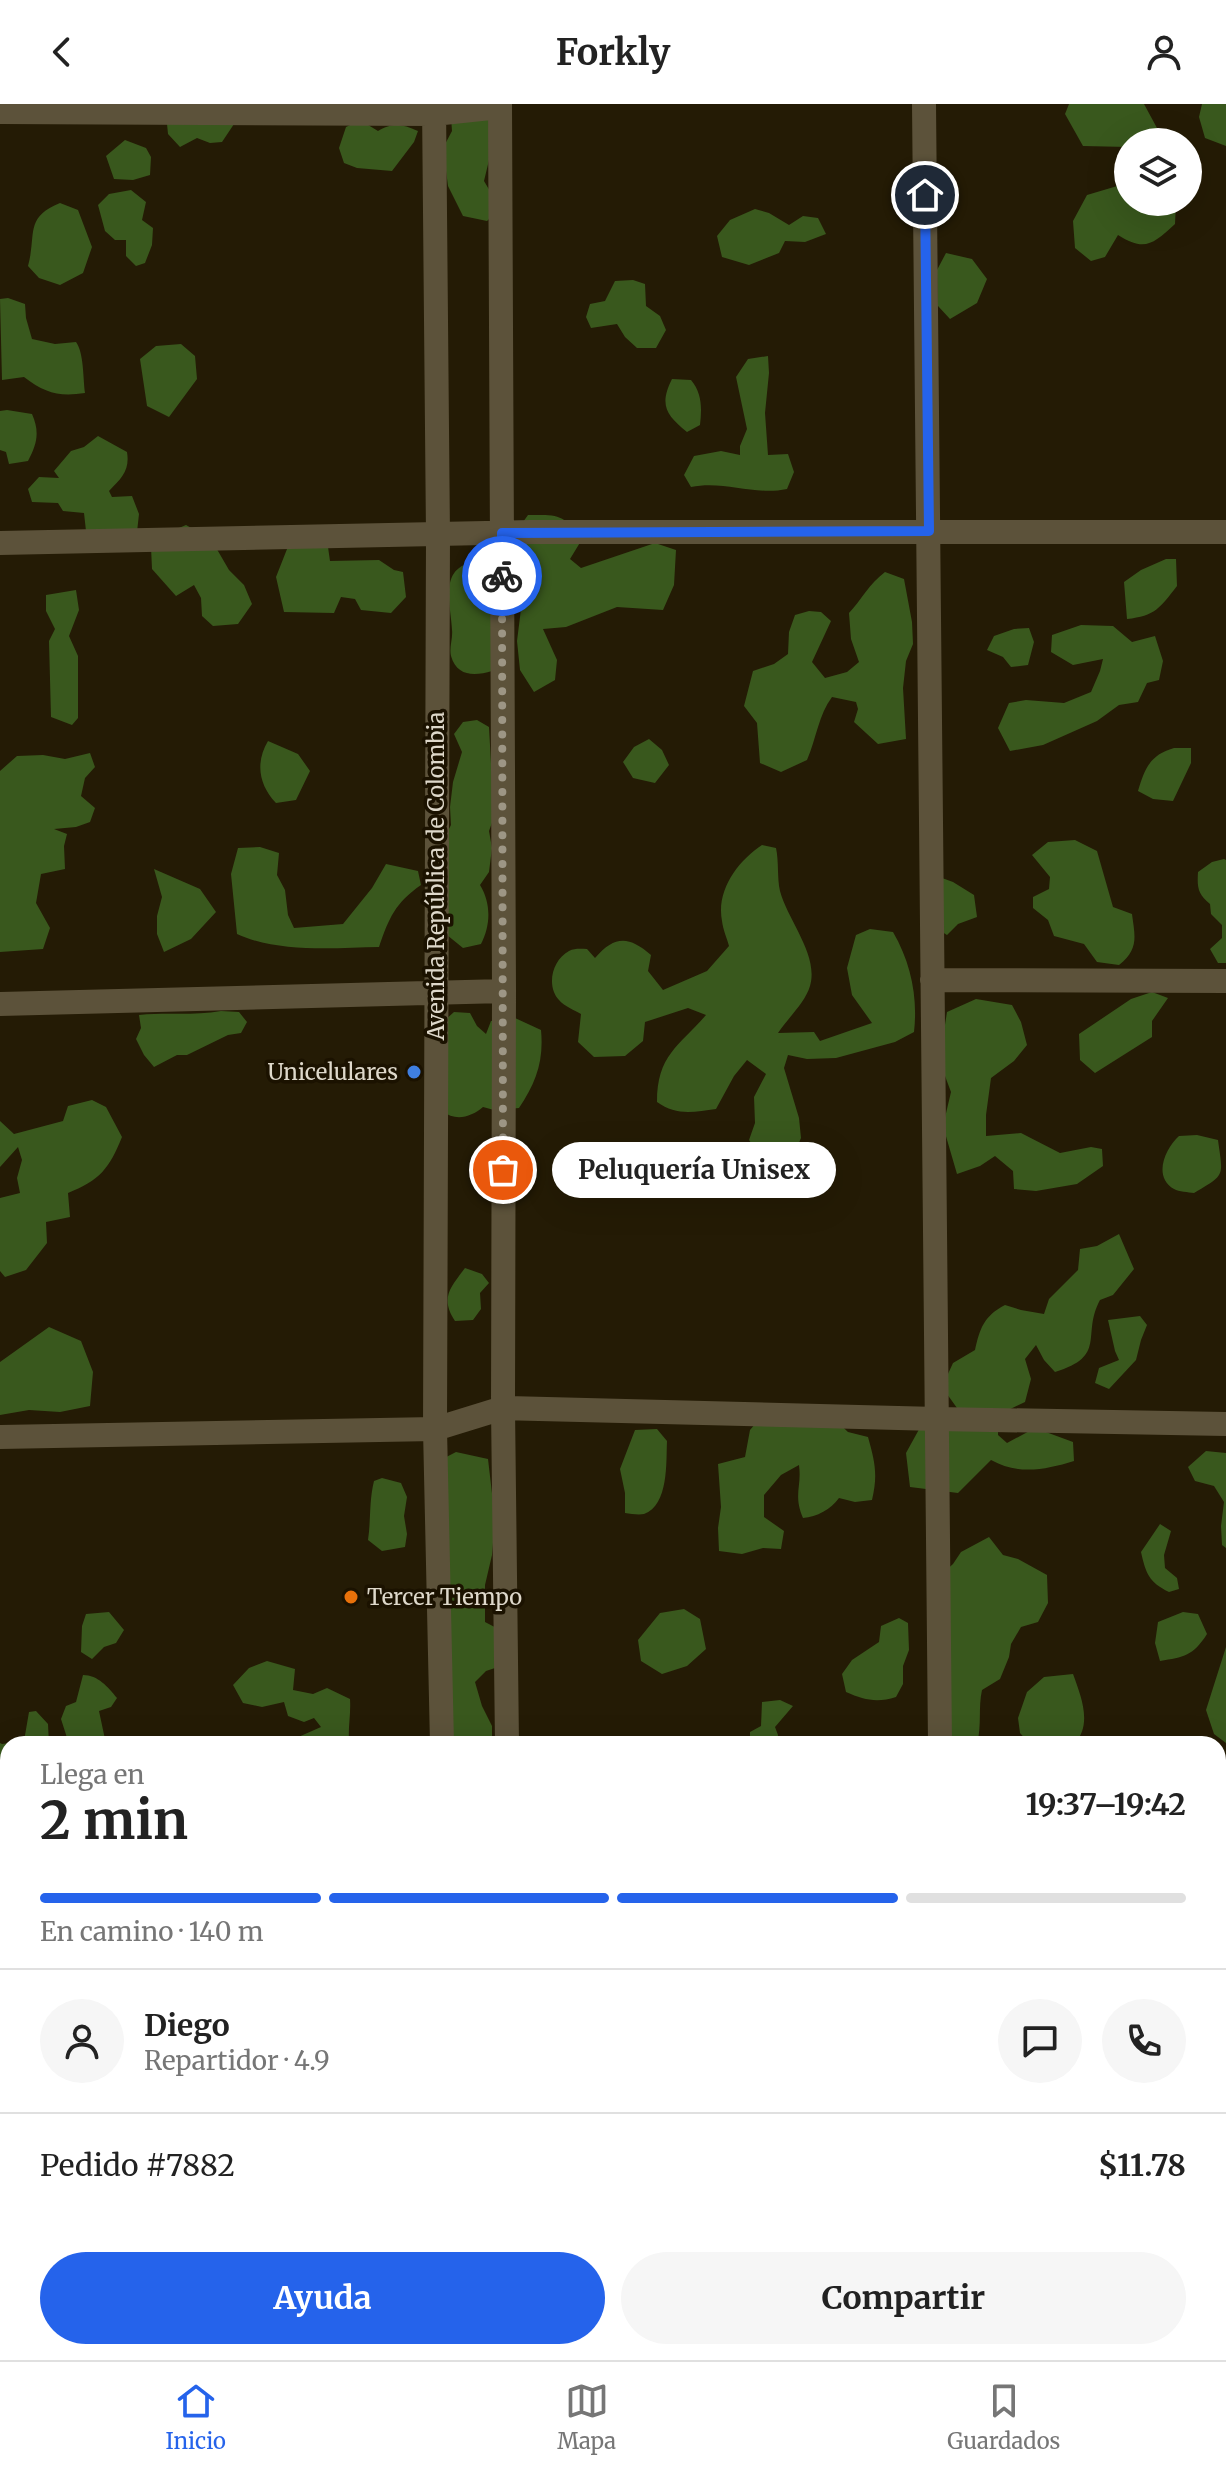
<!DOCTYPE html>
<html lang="es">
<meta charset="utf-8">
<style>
:root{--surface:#fff;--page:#f6f6f6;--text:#222;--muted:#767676;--line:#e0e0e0;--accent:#2563eb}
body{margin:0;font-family:Merriweather,serif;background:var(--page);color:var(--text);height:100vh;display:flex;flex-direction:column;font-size:30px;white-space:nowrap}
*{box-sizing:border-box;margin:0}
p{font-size:26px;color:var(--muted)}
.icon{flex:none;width:44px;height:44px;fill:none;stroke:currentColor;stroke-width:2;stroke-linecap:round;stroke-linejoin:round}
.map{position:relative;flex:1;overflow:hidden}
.drawer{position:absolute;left:0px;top:1632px;width:1226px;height:624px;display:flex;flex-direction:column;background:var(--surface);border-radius:24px 24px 0 0;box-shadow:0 8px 32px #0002}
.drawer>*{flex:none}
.fabs{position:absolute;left:1114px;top:24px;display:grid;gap:16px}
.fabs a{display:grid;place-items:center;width:88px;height:88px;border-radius:50%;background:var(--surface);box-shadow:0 8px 32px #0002;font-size:40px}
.pin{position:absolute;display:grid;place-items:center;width:68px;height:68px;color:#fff;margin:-34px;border:4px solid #fff;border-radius:50%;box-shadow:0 2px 8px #0007}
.courier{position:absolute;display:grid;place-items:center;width:80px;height:80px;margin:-40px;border:6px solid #2563eb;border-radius:50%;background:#fff;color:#222;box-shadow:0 2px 10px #0007}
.bubble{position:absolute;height:56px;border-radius:28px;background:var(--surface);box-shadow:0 8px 32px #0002;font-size:26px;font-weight:700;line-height:56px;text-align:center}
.overview em{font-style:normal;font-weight:700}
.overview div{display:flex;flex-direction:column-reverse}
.overview{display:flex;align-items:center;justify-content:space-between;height:136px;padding:0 40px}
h1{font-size:52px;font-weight:700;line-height:60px}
.bar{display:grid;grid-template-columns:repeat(4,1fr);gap:12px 8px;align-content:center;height:96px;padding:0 40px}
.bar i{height:10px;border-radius:6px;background:var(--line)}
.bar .on{background:var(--accent)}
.bar p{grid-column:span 4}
.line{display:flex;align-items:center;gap:20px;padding:0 40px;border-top:2px solid var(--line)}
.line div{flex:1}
.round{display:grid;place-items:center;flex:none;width:84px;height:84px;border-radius:42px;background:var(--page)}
.button{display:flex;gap:16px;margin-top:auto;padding:16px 40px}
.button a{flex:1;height:92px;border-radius:48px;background:var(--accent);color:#fff;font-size:32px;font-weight:700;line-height:92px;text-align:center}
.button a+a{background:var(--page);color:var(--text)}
header{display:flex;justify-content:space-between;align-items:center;height:104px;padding:0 40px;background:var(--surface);font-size:36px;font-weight:700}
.tabs{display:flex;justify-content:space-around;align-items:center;height:112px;border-top:2px solid var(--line);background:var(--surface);font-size:22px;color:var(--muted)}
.tabs a{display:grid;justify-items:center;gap:4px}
.tabs .on{color:var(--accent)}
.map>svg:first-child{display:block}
.forest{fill:#39581d}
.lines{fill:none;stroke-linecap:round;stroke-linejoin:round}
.minor{stroke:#5c523a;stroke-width:24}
.done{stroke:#9d9685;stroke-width:8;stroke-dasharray:0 14.4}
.route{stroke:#2563eb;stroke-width:10}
.shop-dot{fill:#3f7fe0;stroke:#1b1200;stroke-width:3}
.food-dot{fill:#e8710a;stroke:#1b1200;stroke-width:3}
.labels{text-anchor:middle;stroke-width:7;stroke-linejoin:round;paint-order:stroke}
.street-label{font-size:22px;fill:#ded8ca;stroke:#1b1200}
.poi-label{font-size:22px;fill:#ded8ca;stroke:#1b1200;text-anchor:end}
</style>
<header><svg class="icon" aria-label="back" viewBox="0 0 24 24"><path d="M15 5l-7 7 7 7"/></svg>Forkly<svg class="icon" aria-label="person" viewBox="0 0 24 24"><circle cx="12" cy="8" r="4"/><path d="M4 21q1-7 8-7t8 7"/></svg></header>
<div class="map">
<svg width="1226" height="2256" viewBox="0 0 1226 2256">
<rect width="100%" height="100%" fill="#241b05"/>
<path class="forest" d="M450,0H488L490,52L484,77L500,104L487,117L463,112L448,82L443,44L452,27Z
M1069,0H1144L1157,24L1142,38H1128V43L1083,42L1065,10Z
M1202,0H1226V42L1205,34L1199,13Z
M166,10L234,20L222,38L210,39L197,34L180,43L168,30Z
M360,16L378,27C393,18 402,20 418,27L414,38L392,67L357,64L344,59L339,44L346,23Z
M125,36L146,44L151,53L150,71L133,76L114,75L106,52Z
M1128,77V98H1176L1175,120C1153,140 1145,148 1118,131L1105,153L1091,157L1075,144L1073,117L1087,91L1124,80Z
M131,86L146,98L142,116L153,124L152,141L145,159L136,162L126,152V136H115L105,127L98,101L109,90Z
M60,99L78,106L92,143L83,169L60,181L39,174L28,162C37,129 24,114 60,99Z
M755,105L769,109L789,121L803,112L818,114L826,130L805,138L785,137L779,149L749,161L722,153L717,132L730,116Z
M946,149L972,155L987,175L977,199L950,215L938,202L937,166Z
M633,176L645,180L646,202L660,212L666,226L656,244H637L625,233L617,220L591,224L586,213L590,200L605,197L615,177Z
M8,194L25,200L26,214L32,235L55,240L76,238C84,249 83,274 85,289C59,293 45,289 24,273L2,276L0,195Z
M181,240L195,252L197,275L169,313L147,302L140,255L156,242Z
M768,252L769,269L765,309L768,351L788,350L794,368L787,385C754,392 724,376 691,383L684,371L694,352L721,347L740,351V342L747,325L736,273L748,255Z
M672,275L691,276C702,289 702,304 700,321L687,328C666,311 659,301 672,275Z
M7,306L32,310C40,328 37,340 28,357L9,360L6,348L0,346V307Z
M98,332L127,348C130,366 122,374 109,387L112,393L132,392L139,410L137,428L86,427L84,409L63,407L58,399L32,398L28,385L39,373L59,374L54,367L71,347L84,343Z
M528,411C557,411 565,409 581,437L570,455L581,464L655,439L676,446L674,481L663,506L617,503L566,523L543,525L557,556L555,576L534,588L520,566L517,537L523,489L530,472L518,425Z
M186,421L211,435L229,466L244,481L252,500L238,520L213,522L202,512L201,494L194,481L176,492L152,465L151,443L167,429Z
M327,436L330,457L379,456L394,466L403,468L406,493L391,509L361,506L355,495L341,493L334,509L284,508L276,473L289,440Z
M1166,455H1176L1177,482C1160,504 1155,512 1127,515L1124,478L1141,466Z
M474,458L483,464L491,485L492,567C475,572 457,573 451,552C449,544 453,534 452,526C451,501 438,464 474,458Z
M885,468L904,475L912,518L913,540L906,557L903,584L906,635L878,640L854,618L858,605L856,598L832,593C819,610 816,635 807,656L781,668L760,659L757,619L744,602L753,567L774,560L788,550L789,528L795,511L809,507L821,508L831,517L812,558L825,574L847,568L859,558L851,535L849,509C862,495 869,480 885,468Z
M76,486L79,506L69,532L78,552V614L72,621L51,613L49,537L55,525L46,507V491Z
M1081,521L1113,522L1132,538L1155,532L1163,557L1159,576L1147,579L1138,598L1119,601L1097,617L1043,641L1010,647L998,624L1009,599L1026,596L1064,599L1091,588L1100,567L1103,555L1073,561L1051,548L1052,531Z
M1029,524L1034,538L1028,561L1011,563L1003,553L987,546L994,532L1014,525Z
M477,616L489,623L494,713L489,727L492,744L489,768L480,781C491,799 491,821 481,840L463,844L447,831L436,750L451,721L450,703L453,678L462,648L454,630L463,618Z
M649,635L662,646L669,661L655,679L633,674L623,658L634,643Z
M268,637L298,650L310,667L296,696L276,699C259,681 255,659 268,637Z
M1174,644H1191V659L1173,697L1153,695L1138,687C1145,664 1150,651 1174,644Z
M90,649L95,663L85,674L81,692L95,704L90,718L76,723L54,725L67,730L64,742L65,765L41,770L36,799L50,824L43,845L0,848V667L17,652L43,651L65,655Z
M1075,736L1097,747L1113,803L1132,810C1135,833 1139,845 1119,861L1097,858L1084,840L1054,832L1048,816L1033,804V793L1049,785L1050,773L1032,751L1048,738Z
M762,741L776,744C779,758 777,774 780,787C788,817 819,851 810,882C805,899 787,915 778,929L814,928L820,937L872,919L852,891L847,864L856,831L870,825L893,828C911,859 918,893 914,928L895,938L836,954L807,955L788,951L784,964L799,1014L801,1034L790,1060H766L749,1036L755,1019L754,993L766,970L747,956L734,972L716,1005C694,1008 676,1012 657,998C657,951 679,942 706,911L688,904L645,918L643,937L625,952L594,953L578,938L581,910C574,906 564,902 559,896C546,882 552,856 569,847C575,844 581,845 587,845L595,854C615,831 629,832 651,851L648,867L663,886L707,867L729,842C727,834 723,826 722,817C716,786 738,757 762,741Z
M260,743L279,749L277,771L285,786L288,811L294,824L343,820L372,784L386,760L418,767L421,781C395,799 389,814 379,843C333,844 278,849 237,830L231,770L238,744Z
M1224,755L1226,756V859H1218L1210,845L1222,834V821L1211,810L1210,800C1198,790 1197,784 1198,768L1212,758Z
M154,765L200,785L216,808L191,835L164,848L157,830V812L162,793Z
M942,774L953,778L974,791L977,813L958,820L947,831L923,816Z
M1152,888L1168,894L1152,917V933L1095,969L1080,956L1079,930L1131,895Z
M976,895L1012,901L1021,918L1027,941L1014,957L991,974L986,1011V1032L1021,1029L1060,1049L1091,1043L1102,1045L1103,1062L1077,1080L1036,1087L1014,1085L1013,1067L995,1052L980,1062L957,1070L943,1022L951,988L945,972L941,946L947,908Z
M221,907L239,908L247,918L241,929L228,931L187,951H177L154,963L144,951L136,935L141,924L139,911C166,908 194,912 221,907Z
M454,908L470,909L477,922L486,930L491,917L515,914L541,926C544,957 536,979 519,1004L494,1006L483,1003C471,1013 456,1018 442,1007L426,933Z
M92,996L106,1003L122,1033C109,1065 100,1076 68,1089L70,1113L46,1118L47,1139L26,1166L5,1173L0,1167V1094L20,1089L17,1074L22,1056L18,1043L0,1063V1017L14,1030L63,1017L68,1002Z
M1197,1031L1218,1036C1223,1073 1226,1070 1194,1089C1188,1088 1179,1088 1174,1085C1152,1072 1166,1044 1179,1032Z
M1119,1130L1134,1165L1113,1191L1100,1196C1081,1231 1108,1252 1055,1268L1044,1256L1036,1241L1025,1255L1031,1275L1025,1298L998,1311L957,1304L942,1283L953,1259L975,1246C980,1224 984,1212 1005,1201L1021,1206L1044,1210L1049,1195L1078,1166L1080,1145L1097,1142Z
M465,1164L482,1170L489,1179L480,1189L481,1205L473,1216L455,1217C440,1194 450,1184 465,1164Z
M1140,1212L1147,1221L1141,1236L1136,1256L1109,1285L1095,1279L1099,1264L1119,1256L1115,1247L1108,1216Z
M49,1223L81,1237L93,1268L90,1302L60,1308L29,1306L0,1311V1258Z
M772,1300L824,1305L848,1328L868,1333C875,1358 878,1371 872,1396L855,1398L839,1394C831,1405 817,1413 803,1414C793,1390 802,1383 799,1361L781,1371L764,1391V1413L784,1427L781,1445L763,1444L742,1450L719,1447L718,1424L721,1403L718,1360L745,1353L750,1326Z
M928,1309L998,1325V1331L1007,1339L1035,1324L1073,1338L1074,1357C1045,1366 1018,1371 991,1356L958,1389L910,1383L906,1349Z
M657,1325L667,1337C666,1358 669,1401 644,1410C639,1411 631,1410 625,1409V1389L620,1365L635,1326Z
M1206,1347L1226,1349V1444L1222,1441L1221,1422L1224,1398L1214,1382L1195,1377L1188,1363Z
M456,1348L488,1355L495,1415L492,1451L485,1481V1518L516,1534V1557L486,1567L475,1578L482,1602L492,1622V1640H431L425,1364Z
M382,1374L401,1379L407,1393L404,1412L407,1430L405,1443L382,1447L368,1436C371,1416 369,1397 374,1377Z
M1160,1420L1171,1427L1164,1451L1165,1464L1177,1474L1179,1485L1169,1488C1149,1478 1146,1470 1141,1448Z
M989,1433L1003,1451L1018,1455L1047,1471L1048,1499L1038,1518L1021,1523L1011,1540L1009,1553L1000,1575L982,1586C978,1604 982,1621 977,1640H948L932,1479L953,1460L961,1448Z
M684,1505L700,1515L706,1545L687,1562L662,1570L641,1557L638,1536L660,1509Z
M109,1508L124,1526L116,1539L104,1543L92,1555L81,1548L82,1522L86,1510Z
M1183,1508L1198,1510L1207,1530C1193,1552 1184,1553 1160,1557L1155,1539L1158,1518Z
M899,1514L908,1519L909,1546L903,1562V1580L896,1593C877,1599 864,1596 846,1588L842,1570L852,1556L879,1538L881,1522Z
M1226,1543V1639L1214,1630L1206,1606Z
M267,1557L295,1565L293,1586L313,1590L327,1584L350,1595C351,1610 348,1623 349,1637L345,1640H295L296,1634L321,1623L314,1614L304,1618L288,1612L284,1598L262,1603L243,1599L233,1581L249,1564Z
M1073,1570C1081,1592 1093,1621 1074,1640H1030L1020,1629L1018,1614L1027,1588L1044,1573Z
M83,1571C98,1571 108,1583 117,1594L111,1603L99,1607L106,1640H69L61,1615L66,1602L76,1598Z
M780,1596L793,1602L775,1623L778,1631L777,1640H750V1628L761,1622L762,1598Z
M36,1607L48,1620L49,1640H8V1770L0,1767V1639L2,1640L24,1637L29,1608Z
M1226,1857V1958L1223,1955L1218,1930V1867L1222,1858Z
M1226,2010V2109L1218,2100V2082L1221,2075L1218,2068V2022Z
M963,2248H1097L1101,2256H963Z"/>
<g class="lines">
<path class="minor" d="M434,0L438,432L435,1325L442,1640
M500,0L504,887L503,1304L507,1640
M924,0L940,1640
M0,8L434,10L500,3
M0,439L531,428H1226
M932,876L1226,877
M0,900L504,887
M0,1333L435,1325L503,1304L937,1315L1226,1320
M1218,1775H1226
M0,1794H8
M0,2247L8,2246
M1218,2247H1226
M450,2248V2256
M511,2248V2256
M945,2248V2256"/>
</g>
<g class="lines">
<path class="done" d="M502,472L503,1066"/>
<path class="route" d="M502,472V429L929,427L925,91"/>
</g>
<circle class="shop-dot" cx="414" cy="968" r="8"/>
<circle class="food-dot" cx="351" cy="1493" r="8"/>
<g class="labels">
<g class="street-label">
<text transform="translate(436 772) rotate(-90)" y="8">Avenida República de Colombia</text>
</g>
<g class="poi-label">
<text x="398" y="976">Unicelulares</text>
<text x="367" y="1501" text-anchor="start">Tercer Tiempo</text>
</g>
</g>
</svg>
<div class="fabs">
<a><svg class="icon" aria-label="layers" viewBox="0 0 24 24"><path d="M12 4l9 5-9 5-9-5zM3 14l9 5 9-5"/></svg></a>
</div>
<div class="pin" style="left:503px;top:1066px;background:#ea580c"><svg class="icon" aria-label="bag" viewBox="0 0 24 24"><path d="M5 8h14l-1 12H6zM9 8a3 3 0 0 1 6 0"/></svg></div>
<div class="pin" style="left:925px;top:91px;background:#1f2937"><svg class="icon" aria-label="home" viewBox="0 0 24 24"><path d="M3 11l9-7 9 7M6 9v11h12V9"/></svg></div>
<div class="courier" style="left:502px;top:472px"><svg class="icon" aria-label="bike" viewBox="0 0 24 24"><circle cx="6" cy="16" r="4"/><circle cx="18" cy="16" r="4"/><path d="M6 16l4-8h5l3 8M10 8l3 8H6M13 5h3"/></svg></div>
<div class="bubble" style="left:552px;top:1038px;width:284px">Peluquería Unisex</div>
<section class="drawer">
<div class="overview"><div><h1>2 min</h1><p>Llega en</p></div><em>19:37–19:42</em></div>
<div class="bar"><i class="on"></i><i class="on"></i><i class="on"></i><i></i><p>En camino · 140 m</p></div>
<div class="line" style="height:144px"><a class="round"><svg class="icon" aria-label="person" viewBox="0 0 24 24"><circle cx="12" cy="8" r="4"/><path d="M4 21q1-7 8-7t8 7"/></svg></a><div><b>Diego</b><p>Repartidor · 4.9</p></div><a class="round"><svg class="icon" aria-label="chat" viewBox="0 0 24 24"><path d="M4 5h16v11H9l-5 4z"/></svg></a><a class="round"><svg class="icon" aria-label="phone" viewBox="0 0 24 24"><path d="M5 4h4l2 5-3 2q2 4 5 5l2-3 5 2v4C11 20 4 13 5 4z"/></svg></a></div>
<div class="line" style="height:104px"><div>Pedido #7882</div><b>$11.78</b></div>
<div class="button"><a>Ayuda</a><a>Compartir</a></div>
</section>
</div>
<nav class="tabs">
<a class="on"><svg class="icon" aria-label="home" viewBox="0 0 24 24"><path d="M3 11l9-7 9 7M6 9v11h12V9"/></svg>Inicio</a>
<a><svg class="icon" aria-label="map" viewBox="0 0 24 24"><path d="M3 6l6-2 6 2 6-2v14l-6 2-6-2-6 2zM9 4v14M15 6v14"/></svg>Mapa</a>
<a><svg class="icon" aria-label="saved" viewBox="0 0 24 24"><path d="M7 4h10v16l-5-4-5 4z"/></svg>Guardados</a>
</nav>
